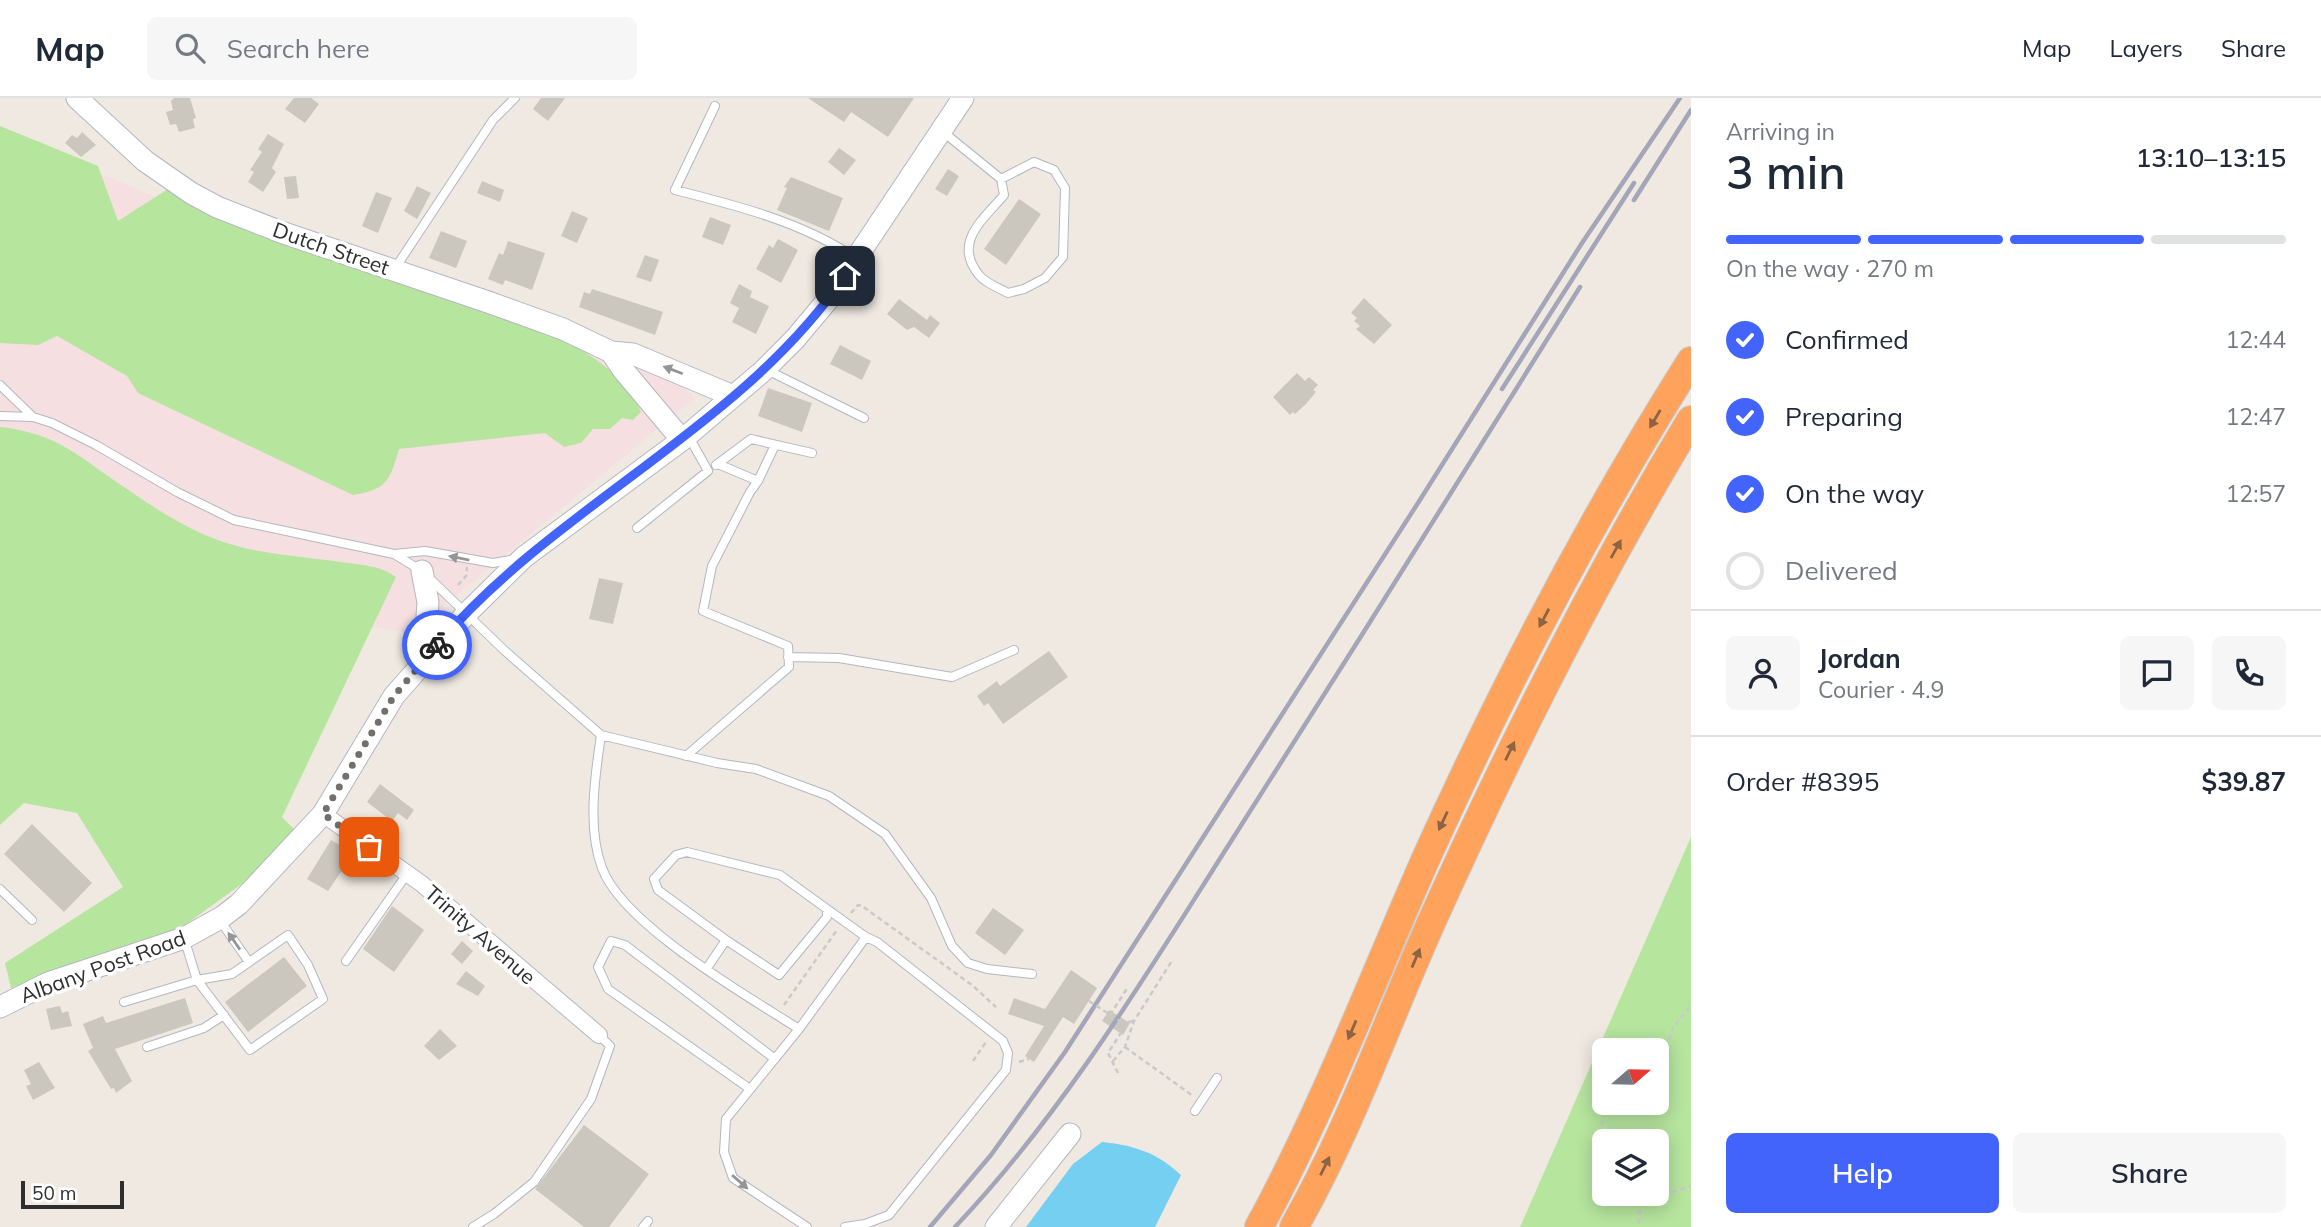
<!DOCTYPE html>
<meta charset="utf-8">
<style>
:root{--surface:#fff;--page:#f6f6f7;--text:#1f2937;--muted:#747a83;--line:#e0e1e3;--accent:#4264fb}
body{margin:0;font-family:Mulish,sans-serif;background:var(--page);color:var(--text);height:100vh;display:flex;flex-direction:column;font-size:26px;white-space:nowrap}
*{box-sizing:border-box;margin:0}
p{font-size:23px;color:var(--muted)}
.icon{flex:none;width:38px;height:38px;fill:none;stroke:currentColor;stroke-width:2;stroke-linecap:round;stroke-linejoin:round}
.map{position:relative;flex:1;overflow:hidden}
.details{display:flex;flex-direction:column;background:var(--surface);width:630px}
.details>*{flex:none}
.needle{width:46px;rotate:70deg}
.tools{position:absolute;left:1592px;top:940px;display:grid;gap:14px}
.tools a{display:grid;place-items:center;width:77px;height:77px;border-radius:10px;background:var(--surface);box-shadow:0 4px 18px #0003;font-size:35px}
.scale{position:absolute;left:21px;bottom:18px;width:103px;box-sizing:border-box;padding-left:7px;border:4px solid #2e2e2e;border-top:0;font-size:19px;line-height:24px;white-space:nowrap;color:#2e2e2e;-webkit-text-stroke:5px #fff;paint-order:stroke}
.pin{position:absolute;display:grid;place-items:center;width:60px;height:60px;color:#fff;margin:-30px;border-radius:14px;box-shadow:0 4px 10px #0006}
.courier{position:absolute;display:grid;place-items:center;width:70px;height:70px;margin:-35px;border:5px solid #4264fb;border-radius:50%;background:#fff;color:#222;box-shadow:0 2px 9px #0007}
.overview em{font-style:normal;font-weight:600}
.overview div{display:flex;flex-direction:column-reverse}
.overview{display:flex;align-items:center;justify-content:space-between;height:119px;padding:0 35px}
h1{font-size:46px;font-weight:600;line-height:52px}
.bar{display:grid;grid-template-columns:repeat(4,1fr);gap:10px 7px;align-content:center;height:84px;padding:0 35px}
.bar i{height:9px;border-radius:5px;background:var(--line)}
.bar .on{background:var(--accent)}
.bar p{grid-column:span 4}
.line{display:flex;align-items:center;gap:18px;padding:0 35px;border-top:2px solid var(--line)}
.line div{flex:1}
.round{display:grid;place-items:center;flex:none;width:74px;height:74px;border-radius:10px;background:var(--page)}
ol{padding:0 35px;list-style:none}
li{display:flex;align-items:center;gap:21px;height:77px}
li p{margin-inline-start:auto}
li .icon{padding:7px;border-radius:50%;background:var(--accent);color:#fff;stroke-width:4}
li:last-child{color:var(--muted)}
li i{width:38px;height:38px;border:4px solid var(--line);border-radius:50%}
.primary-button{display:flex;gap:14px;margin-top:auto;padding:14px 35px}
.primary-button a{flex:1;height:80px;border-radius:10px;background:var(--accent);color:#fff;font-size:28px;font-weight:600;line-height:80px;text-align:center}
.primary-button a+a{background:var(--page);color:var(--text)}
header{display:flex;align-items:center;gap:42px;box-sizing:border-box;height:98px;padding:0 35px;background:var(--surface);border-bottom:2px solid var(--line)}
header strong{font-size:33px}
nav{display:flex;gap:38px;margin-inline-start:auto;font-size:24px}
.search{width:490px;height:63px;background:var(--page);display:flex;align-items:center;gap:18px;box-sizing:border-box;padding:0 24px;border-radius:10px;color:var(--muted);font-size:26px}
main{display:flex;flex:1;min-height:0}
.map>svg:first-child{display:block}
.medical{fill:#f5dfe0}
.green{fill:#b6e59e;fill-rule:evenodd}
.water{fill:#75cff0}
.building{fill:#cbc7bf}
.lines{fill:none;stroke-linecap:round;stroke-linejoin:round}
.lane-casing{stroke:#b4b7c1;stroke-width:10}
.street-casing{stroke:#b4b7c1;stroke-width:18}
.secondary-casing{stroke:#b4b7c1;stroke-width:23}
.highway-casing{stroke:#c9c9c9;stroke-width:30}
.path{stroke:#c9c9c9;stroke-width:2.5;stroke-dasharray:5 3.5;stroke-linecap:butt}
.lane{stroke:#fff;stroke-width:8}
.street{stroke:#fff;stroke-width:16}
.secondary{stroke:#fff;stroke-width:21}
.highway{stroke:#ffa35c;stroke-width:28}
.rail{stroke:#a3a6b8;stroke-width:4.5}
.path-bridge{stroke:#c9c9c9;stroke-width:2.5;stroke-dasharray:5 3.5;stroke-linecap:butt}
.oneway{fill:#969696}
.oneway2{fill:#8c6343}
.done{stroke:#726f6d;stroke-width:7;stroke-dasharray:0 12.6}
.route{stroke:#4264fb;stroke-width:9}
.labels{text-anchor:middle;stroke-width:7;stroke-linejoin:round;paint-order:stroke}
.street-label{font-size:21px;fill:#2e2e2e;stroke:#fff}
</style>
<header>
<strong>Map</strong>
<div class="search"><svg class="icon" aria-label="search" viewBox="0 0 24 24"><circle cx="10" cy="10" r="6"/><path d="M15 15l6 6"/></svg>Search here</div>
<nav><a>Map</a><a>Layers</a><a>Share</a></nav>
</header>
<main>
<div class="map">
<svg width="1691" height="1129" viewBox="0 0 1691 1129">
<rect width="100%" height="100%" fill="#efe9e1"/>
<path class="medical" d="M0,32L183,111L676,283L695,300L411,535L265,513L0,674Z"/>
<path class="green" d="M0,28L98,68L118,123L168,91L237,128L568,244C597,261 628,281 641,314L633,322L622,320L610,331H593L581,345L564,349L545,335L399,351C390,382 387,392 353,397L138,295L127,278L57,238L38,247L0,245Z
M0,329C59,335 81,361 127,391C154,410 184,429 215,441C253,456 300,458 341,464C360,467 380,467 396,479L282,719L294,731L258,774L185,827L142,845L11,890L5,865L123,789L77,715L24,705L0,727Z
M1691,739V1129H1520ZM1657,952V1004H1605V952ZM1657,1043V1096H1605V1043Z"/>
<path class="water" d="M1102,1044C1136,1048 1156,1054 1181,1077L1155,1129H1026L1073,1066Z"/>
<path class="building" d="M174,0H190L196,20L193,21L195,30L179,34L176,26L170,27L166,14L173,12L171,3Z
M294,0H311L319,6L305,25L285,11Z
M541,0H565L548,23L533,11Z
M808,0H914L888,39L851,14L844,24Z
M82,34L96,47L81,59L65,45L72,37L77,40Z
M268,36L284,46L272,70L276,74L263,94L248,84L254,74L250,72L262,54L258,51Z
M839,50L856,62L844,77L828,64Z
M948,71L959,78L947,98L935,91Z
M296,78L299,100L287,101L284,79Z
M791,79L843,100L829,133L777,112L787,90L784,89Z
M482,83L504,92L500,104L477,95Z
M417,88L431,95L417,121L404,113Z
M376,94L392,100L378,135L362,128Z
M1019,101L1041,116L1006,167L984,151Z
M572,113L588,120L577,145L561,138Z
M710,119L731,127L723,147L702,139Z
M441,133L467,143L456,170L429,160Z
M778,141L798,152L781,185L756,171L769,147L773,150Z
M508,143L545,155L532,192L505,182L503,187L488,181L499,155L503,157Z
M645,157L659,162L651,184L636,179Z
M739,186L752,193L750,199L769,208L756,236L732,224L739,210L730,205Z
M592,191L663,214L655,237L579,209L584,194L590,196Z
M1364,200L1392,227L1374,246L1356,231L1360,228L1354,223L1357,220L1351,215Z
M899,201L927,222L930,217L940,225L929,240L914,229L907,232L887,216Z
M840,247L871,263L862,282L830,266Z
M1297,275L1305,283L1309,279L1318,287L1313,292L1316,294L1306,306L1295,316L1293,314L1290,317L1273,299Z
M768,290L812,305L802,334L758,318Z
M599,480L623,485L613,526L589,521Z
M1049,553L1068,579L1003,626L988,605L984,608L977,598L997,583L1000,588Z
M380,686L414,712L407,722L398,715L392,723L367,704Z
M32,726L92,785L64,814L4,756Z
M331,742L354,755L328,793L307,781Z
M392,808L424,832L394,874L363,851Z
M993,810L1024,832L1005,857L975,835Z
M462,843L473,853L462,866L451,856Z
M284,859L307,888L248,934L225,904Z
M1071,872L1097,890L1074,926L1063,919L1034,964L1025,958L1044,928L1008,916L1014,900L1045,911Z
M466,873L485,888L478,898L456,886Z
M185,900L193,925L115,951L132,983L116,995L114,990L111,991L88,953L93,950L83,926L103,918L106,925Z
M60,908L62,915L68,913L72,928L51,932L46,911Z
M1109,912L1130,925L1123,937L1102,923Z
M440,931L457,948L439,962L424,948Z
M39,964L55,990L33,1002L26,988L31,986L24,972Z
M584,1027L649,1076L609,1129H584L535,1091Z"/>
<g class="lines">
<defs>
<path id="lane" d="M715,8L675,92C735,107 802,124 854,159
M942,33L1001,81L1004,97C984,121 952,144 979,177C985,185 999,190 1008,195L1024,191L1045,180L1063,159L1065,90L1054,72L1034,64L1001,81
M394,172L493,22L515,0
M767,272L864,320
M0,287L33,319
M0,318L33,319L52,325L96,347L177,394L234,422L394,456L422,473L505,553L601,637C595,678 587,730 602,770C623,827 746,897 799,931
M716,367L751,341L812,355
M758,383L775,347
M637,430L708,373L689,339
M394,456L425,453L493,465L516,461
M788,559L839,560L952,579L1014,552
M601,637L717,665L756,671L829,698L885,736L931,800L952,848L968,865L987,871L1032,876
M686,658L789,569L788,548L703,513L712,468L750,394L758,383L718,366
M0,791L32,822
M827,811L866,839
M219,821L249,864
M288,837L308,867L323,901L250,952L197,882L232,876Z
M346,863L407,776
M707,870L726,842L658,792L654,781L676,757L687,754L780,777L827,811V819L779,877L726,842
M124,904L197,882L184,840
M147,949L204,930L224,917
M750,991L608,891L598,869L611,843L625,847L775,961
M1195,1013L1217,980
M473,1129L494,1116L534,1084L591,1001L610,948L599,937
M643,1129L648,1123
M807,1129L733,1080L724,1054L726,1021L799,931L866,839L877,844L1003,943L1008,955L1006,972L889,1117L865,1126L845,1129"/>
<path id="street" d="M323,716L422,786L599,937"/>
<path id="secondary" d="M77,0L145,63L191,95L217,109L281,134L488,204L563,231L611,254L633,256L733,298
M611,254L624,273L682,342
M422,473L428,504L424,563
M0,909L48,885L184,840L222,819L239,806L323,716L394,598L467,515L524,459L682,342L763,273L795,241L831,198L963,0
M996,1129L1070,1036"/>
<path id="highway" d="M1259,1129C1324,1010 1372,882 1427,758C1504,588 1591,421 1691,263
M1294,1129C1349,1033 1386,926 1431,825C1509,652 1593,484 1691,322"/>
</defs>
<use href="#lane" class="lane-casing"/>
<use href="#street" class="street-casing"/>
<use href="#secondary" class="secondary-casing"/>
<use href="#highway" class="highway-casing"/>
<path class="path" d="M458,487L466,478L467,469
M851,815L858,807L862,808L972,887L996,909
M784,907L837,832
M1110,917L1128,889
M1125,949L1193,998
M973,963L986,944
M1113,963L1125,949L1134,923L1173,861
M1019,964L1029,961
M1657,964L1666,952L1673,930L1691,907
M1118,975L1108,955L1128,924L1133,923
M1605,1044L1601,1031L1606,1004
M1636,1096L1640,1105L1639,1129
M1640,1105L1691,1088"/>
<use href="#lane" class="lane"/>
<use href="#street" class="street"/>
<use href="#secondary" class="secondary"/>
<use href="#highway" class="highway"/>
<path class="rail" d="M1634,102L1691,12
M1502,291L1634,85
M930,1129L991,1057L1065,954L1418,405L1582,145L1680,0
M955,1129C1066,1012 1149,872 1235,737C1351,555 1466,372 1580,189"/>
<path class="path-bridge" d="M1089,903L1126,927"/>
</g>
<defs><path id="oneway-solid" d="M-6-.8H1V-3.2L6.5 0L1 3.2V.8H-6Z" transform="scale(1.75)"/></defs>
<g class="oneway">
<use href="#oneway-solid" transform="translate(673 272) rotate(-159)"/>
<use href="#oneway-solid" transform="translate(459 460) rotate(-169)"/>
<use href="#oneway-solid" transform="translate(234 843) rotate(-125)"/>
<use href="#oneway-solid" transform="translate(740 1084) rotate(41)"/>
</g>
<g class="oneway2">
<use href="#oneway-solid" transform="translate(1655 321) rotate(121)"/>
<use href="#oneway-solid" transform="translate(1616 451) rotate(-61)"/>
<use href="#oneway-solid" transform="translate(1544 520) rotate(118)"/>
<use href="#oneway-solid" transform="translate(1510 653) rotate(-64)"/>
<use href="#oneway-solid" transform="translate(1443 723) rotate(115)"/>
<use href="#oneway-solid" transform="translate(1416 860) rotate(-67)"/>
<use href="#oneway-solid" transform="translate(1352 932) rotate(113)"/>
<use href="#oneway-solid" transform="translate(1325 1068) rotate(-64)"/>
</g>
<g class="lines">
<path class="done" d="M369,749L323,716L394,598L437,547"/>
<path class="route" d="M437,547C557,406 739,332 845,178"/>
</g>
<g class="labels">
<g class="street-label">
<text transform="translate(331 151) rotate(19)" y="7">Dutch Street</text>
<text transform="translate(480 837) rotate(41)" y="7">Trinity Avenue</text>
<text transform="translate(103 869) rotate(-20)" y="7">Albany Post Road</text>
</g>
</g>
</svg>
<div class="tools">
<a><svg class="needle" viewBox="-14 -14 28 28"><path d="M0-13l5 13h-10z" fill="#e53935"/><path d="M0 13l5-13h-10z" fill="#747a83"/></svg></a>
<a><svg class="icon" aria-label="layers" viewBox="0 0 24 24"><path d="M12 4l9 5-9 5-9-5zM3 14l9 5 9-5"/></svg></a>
</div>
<div class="scale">50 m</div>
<div class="pin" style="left:369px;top:749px;background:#ea580c"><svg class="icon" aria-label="bag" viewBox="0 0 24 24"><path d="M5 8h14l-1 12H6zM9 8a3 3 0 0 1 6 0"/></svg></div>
<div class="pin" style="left:845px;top:178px;background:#1f2937"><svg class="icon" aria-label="home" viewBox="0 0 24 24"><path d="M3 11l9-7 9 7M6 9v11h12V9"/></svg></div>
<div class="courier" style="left:437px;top:547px"><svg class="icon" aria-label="bike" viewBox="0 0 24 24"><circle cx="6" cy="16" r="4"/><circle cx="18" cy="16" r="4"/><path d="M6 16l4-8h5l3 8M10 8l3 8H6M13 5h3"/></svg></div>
</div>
<section class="details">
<div class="overview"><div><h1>3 min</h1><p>Arriving in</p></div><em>13:10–13:15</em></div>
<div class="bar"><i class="on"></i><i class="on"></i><i class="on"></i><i></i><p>On the way · 270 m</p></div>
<ol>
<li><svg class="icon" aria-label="check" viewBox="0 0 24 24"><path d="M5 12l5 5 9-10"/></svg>Confirmed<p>12:44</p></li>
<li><svg class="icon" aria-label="check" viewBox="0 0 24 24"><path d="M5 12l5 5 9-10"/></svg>Preparing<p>12:47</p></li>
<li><svg class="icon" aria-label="check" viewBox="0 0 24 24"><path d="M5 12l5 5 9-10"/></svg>On the way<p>12:57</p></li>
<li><i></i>Delivered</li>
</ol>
<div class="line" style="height:126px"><a class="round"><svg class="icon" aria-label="person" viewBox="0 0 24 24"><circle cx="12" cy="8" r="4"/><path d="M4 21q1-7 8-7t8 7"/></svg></a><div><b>Jordan</b><p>Courier · 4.9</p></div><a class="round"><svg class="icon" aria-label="chat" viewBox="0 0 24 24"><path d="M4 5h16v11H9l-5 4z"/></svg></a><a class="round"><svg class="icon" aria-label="phone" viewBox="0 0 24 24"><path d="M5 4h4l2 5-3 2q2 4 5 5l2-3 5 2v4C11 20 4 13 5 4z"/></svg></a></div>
<div class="line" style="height:91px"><div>Order #8395</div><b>$39.87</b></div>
<div class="primary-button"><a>Help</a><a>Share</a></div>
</section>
</main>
